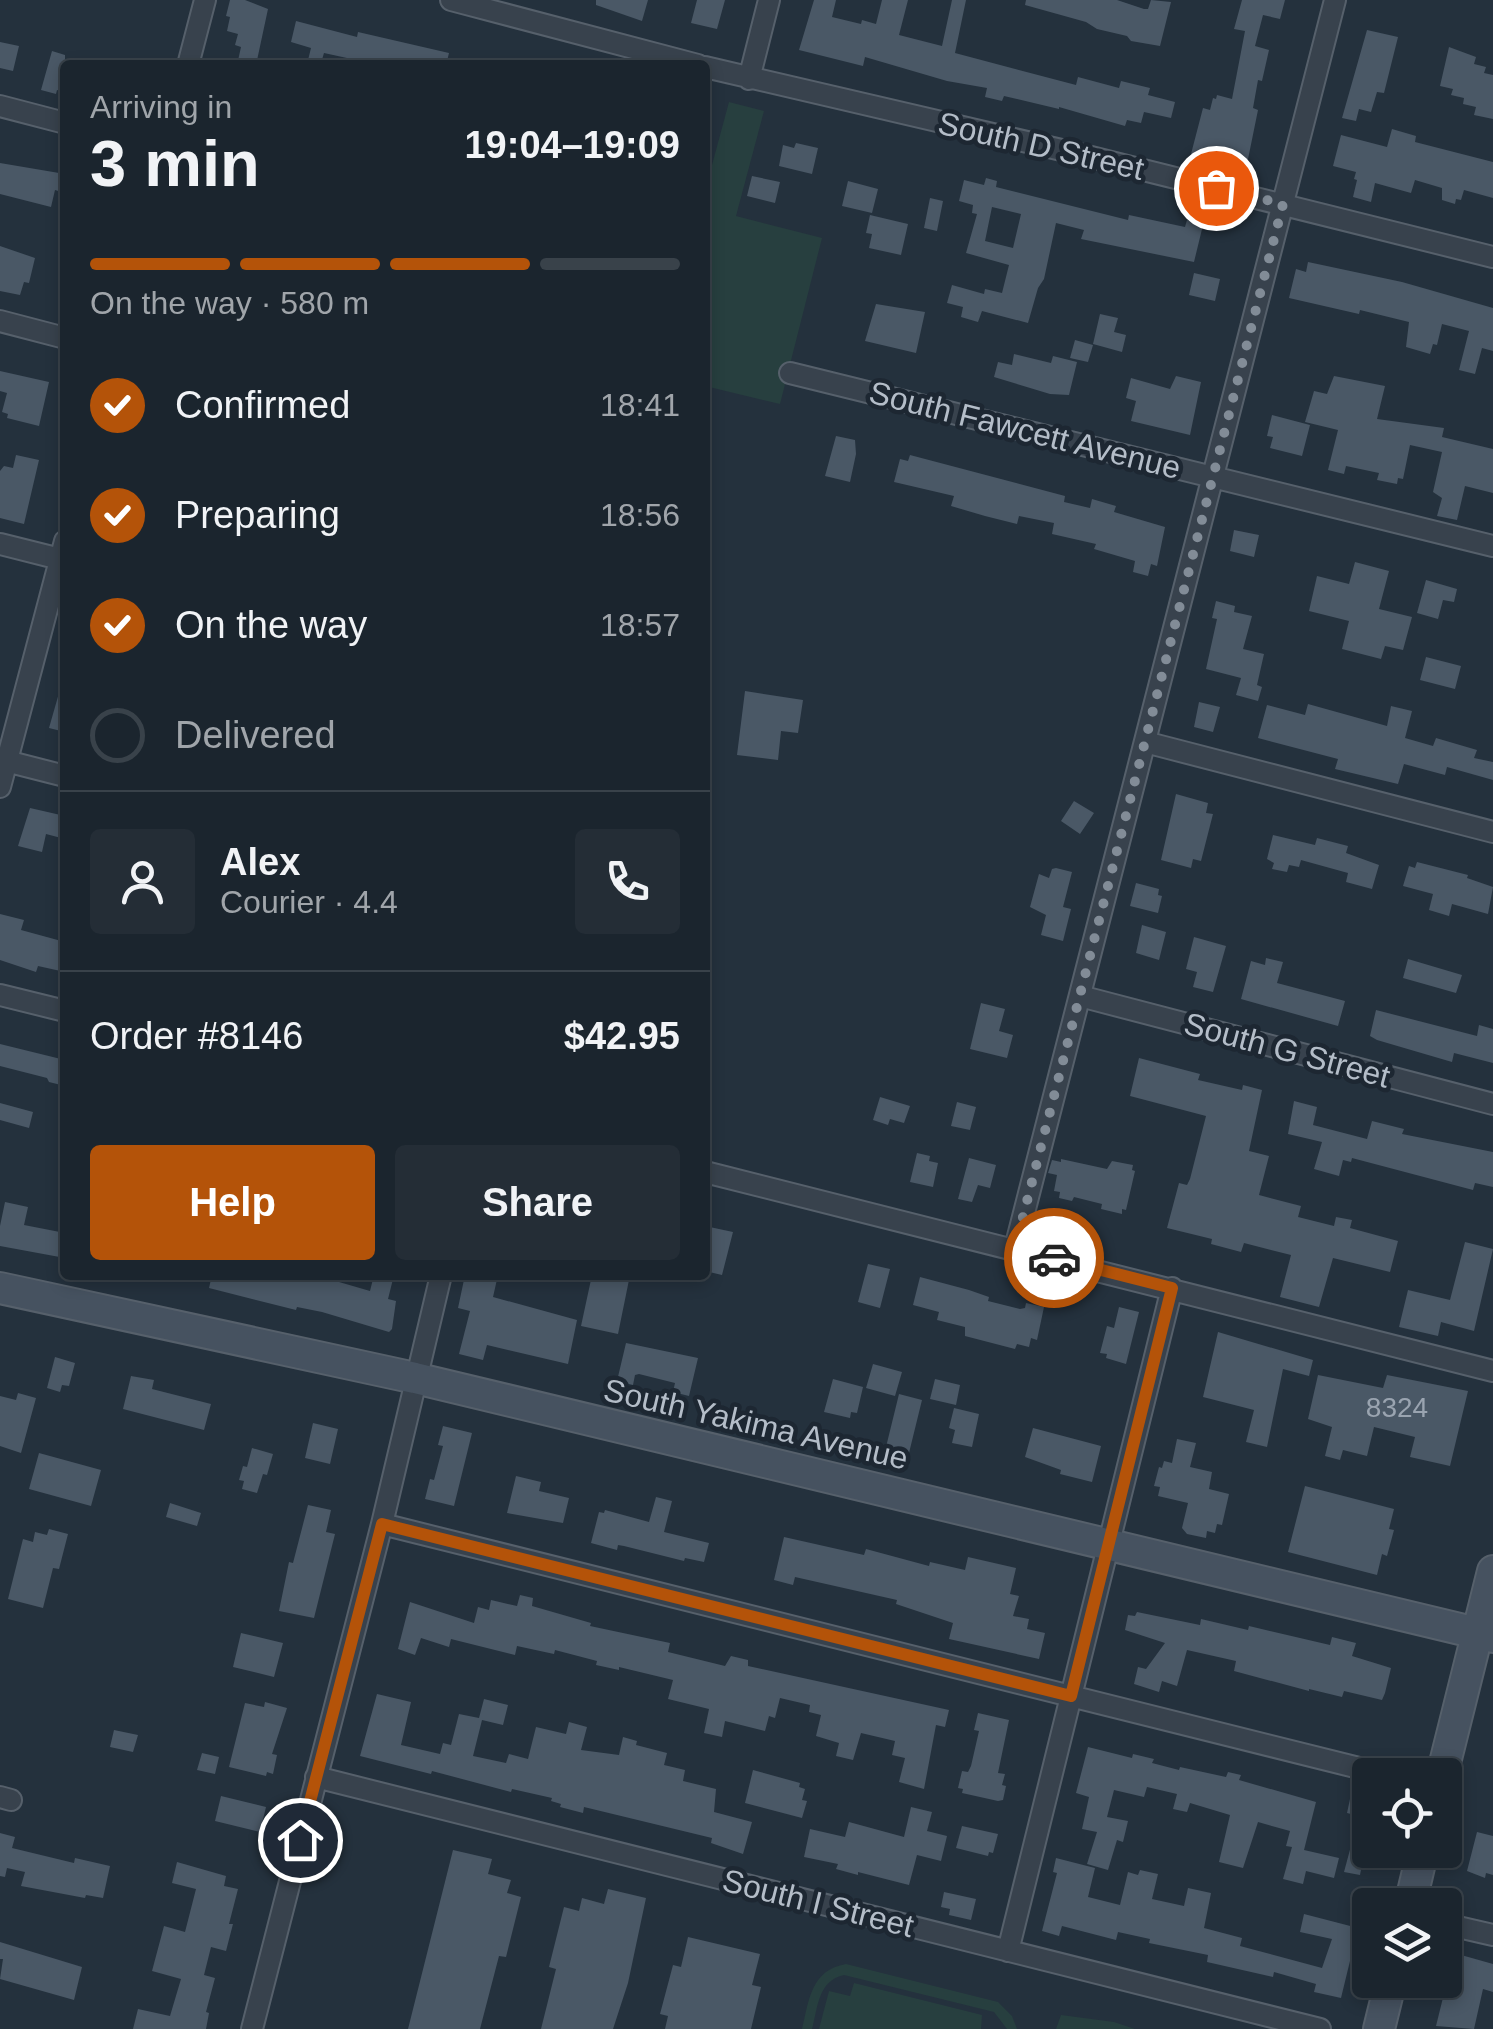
<!DOCTYPE html>
<meta charset="utf-8">
<style>
:root{--surface:#1b252e;--page:#242d36;--text:#f1f3f6;--muted:#a0a5aa;--line:#39424a;--accent:#b45309}
body{margin:0;font-family:Arial,sans-serif;background:var(--page);color:var(--text);height:100vh;display:flex;flex-direction:column;font-size:38px;white-space:nowrap}
*{box-sizing:border-box;margin:0}
p{font-size:32px;color:var(--muted)}
.icon{flex:none;width:55px;height:55px;fill:none;stroke:currentColor;stroke-width:2;stroke-linecap:round;stroke-linejoin:round}
.map{position:relative;flex:1;overflow:hidden}
.panel{position:absolute;left:60px;top:60px;width:650px;height:1220px;display:flex;flex-direction:column;background:var(--surface);border-radius:10px;box-shadow:0 5px 15px #0003,0 0 0 2px var(--line)}
.panel>*{flex:none}
.fabs{position:absolute;left:1352px;top:1758px;display:grid;gap:20px}
.fabs a{display:grid;place-items:center;width:110px;height:110px;border-radius:10px;background:var(--surface);box-shadow:0 5px 15px #0003,0 0 0 2px var(--line);font-size:50px}
.pin{position:absolute;display:grid;place-items:center;width:85px;height:85px;color:#fff;margin:-42px;border:5px solid #fff;border-radius:50%;box-shadow:0 2px 10px #0007}
.courier{position:absolute;display:grid;place-items:center;width:100px;height:100px;margin:-50px;border:8px solid #b45309;border-radius:50%;background:#fff;color:#222;box-shadow:0 2px 12px #0007}
.summary em{font-style:normal;font-weight:700}
.summary div{display:flex;flex-direction:column-reverse}
.summary{display:flex;align-items:center;justify-content:space-between;height:170px;padding:0 30px}
h1{font-size:65px;font-weight:700;line-height:75px}
.bar{display:grid;grid-template-columns:repeat(4,1fr);gap:15px 10px;align-content:center;height:120px;padding:0 30px}
.bar i{height:12px;border-radius:8px;background:var(--line)}
.bar .on{background:var(--accent)}
.bar p{grid-column:span 4}
.line{display:flex;align-items:center;gap:25px;padding:0 30px;border-top:2px solid var(--line)}
.line div{flex:1}
.round{display:grid;place-items:center;flex:none;width:105px;height:105px;border-radius:10px;background:var(--page)}
ol{padding:0 30px;list-style:none}
li{display:flex;align-items:center;gap:30px;height:110px}
li p{margin-inline-start:auto}
li .icon{padding:10px;border-radius:50%;background:var(--accent);color:#fff;stroke-width:4}
li:last-child{color:var(--muted)}
li i{width:55px;height:55px;border:5px solid var(--line);border-radius:50%}
.button{display:flex;gap:20px;margin-top:auto;padding:20px 30px}
.button a{flex:1;height:115px;border-radius:10px;background:var(--accent);color:#fff;font-size:40px;font-weight:700;line-height:115px;text-align:center}
.button a+a{background:var(--page);color:var(--text)}
.map>svg:first-child{display:block}
.green{fill:#273f3f}
.building{fill:#4a5866;fill-rule:evenodd}
.lines{fill:none;stroke-linecap:round;stroke-linejoin:round}
.street-casing{stroke:#56606b;stroke-width:24}
.secondary-casing{stroke:#56606b;stroke-width:34}
.street{stroke:#38424d;stroke-width:20}
.secondary{stroke:#465260;stroke-width:30}
.done{stroke:#828c97;stroke-width:10;stroke-dasharray:0 18}
.route{stroke:#b45309;stroke-width:12}
.labels{text-anchor:middle;stroke-width:9;stroke-linejoin:round;paint-order:stroke}
.number-label{font-size:28px;fill:#9aa4b0}
.street-label{font-size:32px;fill:#b4bdc8;stroke:#1d2732}
</style>
<div class="map">
<svg width="1493" height="2029" viewBox="0 0 1493 2029">
<rect width="100%" height="100%" fill="#24313d"/>
<path class="green" d="M729,102L764,111L736,216L822,238L780,404L705,386V191Z
M846,1964L998,2002L1012,2016L1017,2029H1007L994,2012L844,1975C818,1981 818,2006 812,2029H802C809,2000 811,1970 846,1964Z
M854,1983L982,2015L981,2029H819L829,1991L850,1996Z
M1061,2015L1114,2022L1135,2029H1056Z"/>
<path class="building" d="M230,0H245L268,9L256,65H237L241,47L235,45L238,34L227,31L230,17L226,16Z
M596,0H648L642,21L596,5Z
M697,0H725L717,29L691,23Z
M814,0H836L832,17L861,24L862,20L876,24L882,0H908L899,35L942,46L952,0H966L955,53L1076,85L1078,77L1119,88L1121,81L1150,88L1148,95L1175,102L1171,118L1144,112L1141,123L1127,120L1125,126L1059,107V109L1004,96L1002,101L985,97L987,88L947,81L865,57L863,66L799,50Z
M1026,0H1117L1144,9H1148L1151,0L1171,2L1160,46L1131,41L1127,36L1097,29L1086,22L1025,5Z
M1242,0H1285L1280,19L1263,15L1255,46L1269,50L1262,81L1258,80L1253,108L1258,110L1246,169L1191,154L1203,108L1210,110L1213,98L1216,99L1217,95L1232,99L1245,31L1234,29Z
M296,21L357,37L358,32L449,53L446,65H379L324,53L321,63L308,60L311,48L291,42Z
M1367,30L1398,37L1384,93L1377,92L1371,112L1359,109L1356,121L1342,118Z
M0,42L19,46L13,71L0,68Z
M1449,47L1476,57L1474,64L1486,67L1484,73L1493,75V119L1474,115L1476,107L1463,104L1464,98L1451,95L1453,89L1440,86Z
M52,51L65,55V92L57,90L56,94L41,90Z
M1392,129L1416,136L1415,142L1493,162V198L1464,190L1461,200L1456,199L1455,204L1442,200V188L1415,180L1411,193L1375,183L1371,202L1353,197L1357,180L1354,179L1356,172L1333,166L1341,135L1387,147Z
M796,143L818,148L812,174L779,166L783,145L794,148Z
M0,163L65,174V193L55,190L51,207L0,194Z
M752,176L780,182L775,203L747,196Z
M986,178L997,181L996,187L1128,220L1129,215L1185,227L1187,220L1203,225L1194,262L1081,239L1084,230L1056,223L1044,279L1038,288L1028,323L982,311L978,322L961,317L963,307L947,303L952,285L984,294L985,289L1002,293L1009,265L966,253L977,214L972,213L973,205L959,201L964,180L984,185ZM992,207L1021,214L1013,248L985,241Z
M848,181L878,189L872,213L842,206Z
M930,198L943,201L937,231L924,228Z
M870,215L908,224L901,255L869,248L872,234L866,233Z
M0,246L35,258L29,283L24,282L20,295L0,291Z
M1308,262L1402,282L1493,308V351L1482,348L1475,374L1459,370L1469,331L1442,324L1437,345L1433,344L1430,354L1406,347L1409,322L1360,310L1359,314L1289,298L1296,269L1306,272Z
M1194,273L1220,279L1215,301L1189,295Z
M876,304L925,312L916,353L865,341Z
M1100,314L1118,318L1114,332L1126,335L1122,352L1093,344Z
M1075,340L1093,345L1088,362L1070,358Z
M1014,354L1051,363L1053,356L1077,362L1069,395L1050,394L994,377L998,362L1012,365Z
M0,371L49,382L39,426L7,418L8,414L2,412L7,393L0,391Z
M1176,376L1201,382L1190,435L1131,421L1136,401L1126,398L1131,378L1170,389Z
M1334,376L1385,386L1377,419L1444,428L1442,437L1493,449V493L1465,486L1457,520L1437,516L1442,498L1433,492L1442,452L1410,445L1403,479L1398,478L1397,484L1377,480L1379,473L1346,466L1344,474L1328,470L1338,430L1305,422L1314,391L1327,394Z
M1272,415L1310,425L1302,456L1270,448L1273,437L1267,436Z
M836,436L855,440L856,454L850,482L825,476Z
M16,455L39,460L24,524L0,518V471L4,466L13,468Z
M910,455L1065,496L1064,502L1090,508L1092,499L1116,506L1114,512L1165,527L1157,566L1151,564L1148,576L1133,572L1135,561L1094,549L1096,544L1052,534L1054,523L1019,516L1017,524L985,516L951,506L954,496L894,482L900,459L908,461Z
M1234,530L1259,535L1254,557L1230,551Z
M1355,562L1389,571L1379,609L1412,617L1403,650L1385,646L1381,659L1342,649L1349,621L1309,611L1317,576L1349,584Z
M1426,580L1457,589L1454,602L1443,600L1438,619L1417,613Z
M1216,601L1235,606L1234,612L1252,616L1243,649L1264,654L1257,685L1262,687L1258,701L1236,695L1241,678L1206,669L1217,619L1212,618Z
M1426,657L1461,666L1455,689L1420,680Z
M61,686H65V732L49,728Z
M745,691L803,700L798,733L781,731L778,760L737,755Z
M1199,702L1220,707L1213,732L1194,727Z
M1308,704L1387,726L1391,706L1412,711L1405,738L1433,746L1436,738L1477,750L1474,758L1493,762V780L1447,767L1445,775L1404,764L1398,784L1335,769L1338,759L1258,738L1267,705L1305,715Z
M1176,794L1208,803L1206,813L1213,814L1201,861L1193,859L1191,868L1161,860Z
M1074,801L1094,813L1080,834L1061,821Z
M30,808L65,816V839L46,834L42,852L18,846Z
M1273,835L1315,845L1317,838L1348,846L1346,853L1379,865L1372,889L1346,882L1348,873L1301,860L1299,867L1289,865L1287,872L1272,869L1274,863L1267,859Z
M1417,862L1468,875L1467,878L1493,887L1488,914L1452,904L1449,916L1429,910L1433,894L1403,886L1409,866L1415,868Z
M1056,868L1072,872L1063,907L1071,909L1063,941L1041,935L1046,915L1030,907L1039,874L1049,878L1052,869Z
M1136,883L1159,889L1158,895L1162,896L1158,913L1130,906Z
M0,914L24,920L21,930L65,942V972L38,966L36,972L0,960Z
M1142,925L1166,932L1159,960L1136,953Z
M1194,937L1226,946L1213,992L1193,987L1197,972L1186,969Z
M1266,958L1283,962L1277,983L1345,1001L1338,1026L1241,999L1251,961L1265,965Z
M1408,959L1462,975L1456,993L1403,978Z
M981,1003L1005,1009L999,1031L1013,1035L1007,1058L970,1049Z
M1376,1010L1477,1036L1479,1025L1493,1029V1063L1454,1053L1452,1062L1377,1040L1370,1036Z
M0,1044L65,1060V1086L49,1082L47,1078L0,1066Z
M1139,1058L1200,1074L1198,1080L1242,1090L1243,1085L1262,1090L1249,1151L1269,1156L1259,1195L1301,1206L1298,1217L1334,1226L1336,1217L1352,1220L1350,1228L1398,1241L1390,1272L1333,1258L1319,1307L1280,1297L1291,1255L1244,1243L1241,1252L1211,1244L1212,1239L1167,1228L1179,1183L1187,1185L1190,1179L1206,1116L1130,1096Z
M880,1097L910,1106L904,1123L890,1119L888,1125L873,1120Z
M1294,1101L1317,1107L1313,1125L1367,1139L1372,1121L1404,1129L1402,1134L1493,1152V1187L1475,1183L1473,1190L1352,1158L1351,1162L1343,1160L1339,1176L1314,1169L1322,1142L1288,1134Z
M957,1102L976,1107L970,1130L951,1126Z
M0,1103L33,1112L29,1128L0,1120Z
M917,1153L930,1156L929,1161L938,1163L933,1187L910,1182Z
M969,1158L996,1165L990,1188L978,1185L972,1202L958,1199Z
M1061,1159L1107,1169L1112,1161L1133,1165L1132,1170L1135,1171L1126,1210L1122,1209V1214L1101,1209L1102,1204L1074,1197L1072,1201L1059,1198L1060,1192L1054,1191L1057,1175L1048,1173L1052,1160L1061,1162Z
M5,1202L28,1207L24,1225L65,1233V1258L0,1246V1226Z
M705,1226L733,1232L722,1275L705,1271Z
M1465,1242L1493,1249L1474,1331L1441,1322L1438,1336L1399,1327L1408,1290L1450,1300Z
M868,1264L890,1269L880,1308L858,1302Z
M212,1275H315L370,1291L374,1275H394L388,1299L396,1301L392,1329L389,1332L322,1312L297,1307L296,1310L209,1288Z
M465,1275H498L493,1297L577,1320L568,1364L487,1345L483,1360L459,1354L470,1311L458,1308Z
M592,1275H630L618,1334L581,1326Z
M920,1277L969,1290L989,1297L988,1301L1020,1309L1025,1308L1026,1303L1044,1307L1037,1340L1031,1338L1029,1347L1017,1344L1015,1349L965,1336V1327L937,1320L939,1312L913,1305Z
M1119,1307L1139,1312L1126,1364L1106,1358L1107,1354L1100,1353L1107,1326L1114,1328Z
M1218,1332L1313,1360L1309,1376L1283,1369L1267,1447L1246,1442L1254,1410L1203,1397Z
M626,1343L698,1358L689,1396L673,1392L675,1383L639,1374L635,1375L633,1385L617,1381Z
M55,1357L75,1363L69,1386L62,1385L60,1392L47,1388Z
M873,1364L902,1372L895,1396L866,1388Z
M1318,1375L1383,1388L1387,1375L1468,1391L1450,1466L1410,1457L1415,1437L1374,1427L1367,1456L1343,1450L1340,1460L1325,1456L1332,1427L1308,1419Z
M131,1376L154,1380L152,1389L211,1404L204,1430L123,1409Z
M833,1379L863,1387L857,1413L851,1412L850,1418L824,1412Z
M935,1379L960,1385L956,1405L930,1399Z
M18,1393L36,1398L21,1453L0,1446V1396L16,1400Z
M899,1394L922,1400L909,1453L886,1447Z
M954,1408L979,1414L972,1447L952,1443L955,1430L949,1428Z
M313,1423L338,1429L330,1464L305,1458Z
M443,1426L472,1433L454,1506L425,1499L430,1479L434,1480L443,1446L438,1445Z
M1033,1428L1101,1446L1092,1482L1060,1474L1061,1470L1025,1457Z
M1177,1439L1196,1443L1190,1467L1212,1472L1209,1489L1229,1494L1222,1525L1217,1524L1215,1533L1207,1531L1206,1538L1187,1534L1182,1528L1188,1503L1158,1496L1160,1487L1154,1486L1159,1467L1162,1468L1164,1461L1172,1463Z
M252,1448L273,1454L267,1475L263,1474L257,1493L242,1489L244,1481L239,1480L243,1466L247,1467Z
M39,1453L101,1470L91,1506L29,1489Z
M516,1476L541,1482L539,1491L569,1498L563,1523L507,1513Z
M1305,1486L1394,1509L1389,1529L1394,1530L1387,1556L1382,1554L1377,1575L1288,1552Z
M656,1497L672,1501L664,1532L709,1543L704,1562L685,1558L684,1561L624,1546L618,1545L617,1550L591,1543L599,1512L604,1513L605,1510L649,1522Z
M170,1503L201,1513L197,1526L166,1517Z
M308,1505L331,1510L326,1532L335,1534L314,1618L279,1611L289,1562L293,1563Z
M49,1529L68,1534L59,1569L53,1568L43,1608L8,1599L23,1539L33,1542L35,1532L47,1535Z
M784,1537L864,1555L866,1549L929,1566L930,1562L965,1570L968,1557L1016,1568L1010,1594L1019,1596L1013,1616L1029,1619L1027,1629L1045,1633L1039,1659L949,1639L953,1623L896,1604L897,1600L795,1577L793,1585L774,1580Z
M520,1595L533,1598L532,1606L591,1623L590,1626L670,1643L668,1652L725,1666L731,1656L748,1660V1666L949,1710L945,1727L936,1725L924,1789L899,1782L905,1758L892,1755L895,1741L861,1733L853,1760L836,1756L839,1743L816,1736L821,1715L809,1712L810,1705L780,1698L775,1718L769,1716L765,1731L725,1721L722,1737L704,1733L709,1709L668,1699L673,1680L619,1667V1670L596,1665L597,1661L555,1650L554,1654L517,1646L515,1655L451,1639L449,1647L421,1638L415,1655L398,1649L410,1602L474,1623L478,1607L489,1610L491,1600L517,1606Z
M1137,1612L1200,1625L1201,1619L1248,1630L1249,1626L1330,1645L1332,1637L1356,1643L1352,1656L1391,1668L1385,1693L1382,1700L1344,1691L1342,1697L1309,1689V1691L1234,1671L1236,1661L1187,1650L1177,1686L1162,1681L1159,1692L1134,1684L1138,1667L1146,1669L1165,1643L1125,1630L1128,1615L1135,1616Z
M241,1633L283,1643L274,1677L233,1667Z
M377,1694L411,1702L401,1745L440,1754L443,1743L451,1745L459,1714L479,1718L484,1699L508,1705L503,1725L482,1720L473,1756L506,1763L509,1754L528,1759L536,1727L566,1734L569,1722L587,1727L581,1750L619,1755L623,1737L637,1741L636,1745L667,1753L664,1765L685,1770L683,1781L716,1789L714,1812L752,1822L743,1854L711,1843L712,1838L584,1807L583,1813L560,1807L561,1804L551,1801L552,1798L512,1789L511,1792L432,1771L431,1774L360,1756Z
M265,1702L287,1708L272,1754L277,1755L273,1774L267,1772L266,1776L229,1767L245,1703L264,1707Z
M978,1713L1009,1720L998,1773L1005,1774L1002,1785L1006,1786L1003,1800L998,1801L962,1793L963,1789L958,1788L962,1771L968,1772L971,1766L979,1731L974,1730Z
M114,1730L138,1735L133,1752L110,1747Z
M1088,1747L1132,1758L1133,1754L1154,1759L1152,1763L1179,1770L1180,1767L1226,1777L1228,1772L1241,1775L1239,1780L1316,1802L1304,1850L1339,1858L1334,1878L1306,1871L1303,1884L1283,1879L1292,1847L1286,1846L1290,1831L1258,1822L1243,1868L1219,1862L1230,1815L1190,1803L1187,1812L1173,1809L1177,1794L1147,1787L1144,1797L1114,1790L1107,1817L1128,1821L1123,1842L1117,1840L1108,1870L1087,1864L1097,1832L1082,1829L1089,1797L1076,1793Z
M202,1753L219,1757L215,1774L197,1770Z
M753,1770L800,1783L799,1787L805,1789L802,1800L807,1801L802,1818L745,1803Z
M1366,1794H1370V1845L1366,1844L1360,1875L1344,1872L1359,1816L1347,1813L1350,1799L1363,1803Z
M221,1796L266,1807L260,1832L215,1821Z
M911,1807L932,1812L927,1831L947,1836L941,1861L917,1855L909,1885L858,1872V1875L836,1869L838,1864L804,1857L810,1829L845,1837L849,1822L904,1837Z
M962,1826L998,1834L993,1853L989,1852L988,1856L956,1848Z
M1477,1832L1493,1836V1875L1486,1873L1485,1878L1467,1871Z
M0,1833L15,1837L12,1848L74,1863L75,1858L110,1866L103,1898L86,1895L85,1898L21,1886L25,1872L7,1868L5,1877L0,1876Z
M453,1850L492,1859L488,1874L511,1880L507,1893L521,1897L506,1957L499,1956L480,2029H408Z
M1056,1858L1095,1868L1088,1897L1120,1905L1128,1872L1138,1875L1140,1870L1158,1874L1152,1899L1184,1906L1188,1888L1211,1893L1204,1928L1242,1938L1240,1946L1322,1968L1332,1939L1300,1932L1304,1914L1358,1928L1341,1998L1314,1992L1316,1984L1274,1972L1273,1977L1207,1962L1208,1955L1149,1943L1150,1939L1118,1932L1116,1940L1062,1926L1059,1936L1042,1931L1057,1873L1053,1872Z
M177,1862L226,1876L224,1886L238,1889L229,1924H233L226,1951L211,1947L204,1975L215,1978L206,2012L209,2013L206,2029H133L138,2009L170,2016L181,1979L152,1971L164,1926L185,1932L196,1889L172,1883Z
M608,1889L646,1898L628,1983L613,2029H541L556,1969L549,1967L564,1907L579,1911L582,1898L604,1904Z
M944,1892L976,1899L971,1920L949,1915L950,1909L941,1907Z
M688,1937L760,1954L752,1985L761,1987L751,2029H665L668,2016L660,2014L673,1965L681,1967Z
M0,1942L82,1967L74,2000L0,1979L3,1959H0Z
M1454,1953L1493,1964V1992L1483,1989L1474,2029L1436,2026Z"/>
<g class="lines">
<defs>
<path id="street" d="M451,0L698,65
M188,65L205,0
M705,67L1083,155L1493,257
M749,79L769,0
M0,106L65,123
M0,321L65,338
M790,373L1493,546
M0,544L60,559
M1145,742L1493,832
M6,761L65,776
M0,787L65,541
M0,995L65,1011
M1080,996L1493,1104
M705,1172L1493,1371
M1015,1248L1335,0
M382,1524L1387,1775
M316,1777L1320,2029
M0,1797L11,1800
M1445,1924L1493,1935
M1008,1951L1172,1288
M252,2029L382,1524L441,1275"/>
<path id="secondary" d="M0,1288L415,1378L1493,1637
M1442,1775L1493,1571
M1410,1905L1423,1850
M1379,2029L1391,1980"/>
</defs>
<use href="#street" class="street-casing"/>
<use href="#secondary" class="secondary-casing"/>
<use href="#street" class="street"/>
<use href="#secondary" class="secondary"/>
</g>
<g class="lines">
<path class="done" d="M1054,1258L1015,1248L1283,204L1216,188"/>
<path class="route" d="M300,1840L382,1524L1071,1696L1172,1288L1054,1258"/>
</g>
<g class="labels">
<g class="number-label">
<text x="1397" y="1417">8324</text>
</g>
<g class="street-label">
<text transform="translate(1041 146) rotate(13)" y="11">South D Street</text>
<text transform="translate(1025 430) rotate(14)" y="11">South Fawcett Avenue</text>
<text transform="translate(1287 1050) rotate(15)" y="11">South G Street</text>
<text transform="translate(756 1424) rotate(13)" y="11">South Yakima Avenue</text>
<text transform="translate(818 1903) rotate(14)" y="11">South I Street</text>
</g>
</g>
</svg>
<div class="fabs">
<a><svg class="icon" aria-label="locate" viewBox="0 0 24 24"><circle cx="12" cy="12" r="6"/><path d="M12 2v4M12 18v4M2 12h4M18 12h4"/></svg></a>
<a><svg class="icon" aria-label="layers" viewBox="0 0 24 24"><path d="M12 4l9 5-9 5-9-5zM3 14l9 5 9-5"/></svg></a>
</div>
<div class="pin" style="left:1216px;top:188px;background:#ea580c"><svg class="icon" aria-label="bag" viewBox="0 0 24 24"><path d="M5 8h14l-1 12H6zM9 8a3 3 0 0 1 6 0"/></svg></div>
<div class="pin" style="left:300px;top:1840px;background:#1f2937"><svg class="icon" aria-label="home" viewBox="0 0 24 24"><path d="M3 11l9-7 9 7M6 9v11h12V9"/></svg></div>
<div class="courier" style="left:1054px;top:1258px"><svg class="icon" aria-label="car" viewBox="0 0 24 24"><path d="M5 17H2v-5l4-1 3-4h7l3 4 3 1v5h-3M9 17h6M6 11h13"/><circle cx="7" cy="17" r="2"/><circle cx="17" cy="17" r="2"/></svg></div>
<section class="panel">
<div class="summary"><div><h1>3 min</h1><p>Arriving in</p></div><em>19:04–19:09</em></div>
<div class="bar"><i class="on"></i><i class="on"></i><i class="on"></i><i></i><p>On the way · 580 m</p></div>
<ol>
<li><svg class="icon" aria-label="check" viewBox="0 0 24 24"><path d="M5 12l5 5 9-10"/></svg>Confirmed<p>18:41</p></li>
<li><svg class="icon" aria-label="check" viewBox="0 0 24 24"><path d="M5 12l5 5 9-10"/></svg>Preparing<p>18:56</p></li>
<li><svg class="icon" aria-label="check" viewBox="0 0 24 24"><path d="M5 12l5 5 9-10"/></svg>On the way<p>18:57</p></li>
<li><i></i>Delivered</li>
</ol>
<div class="line" style="height:180px"><a class="round"><svg class="icon" aria-label="person" viewBox="0 0 24 24"><circle cx="12" cy="8" r="4"/><path d="M4 21q1-7 8-7t8 7"/></svg></a><div><b>Alex</b><p>Courier · 4.4</p></div><a class="round"><svg class="icon" aria-label="phone" viewBox="0 0 24 24"><path d="M5 4h4l2 5-3 2q2 4 5 5l2-3 5 2v4C11 20 4 13 5 4z"/></svg></a></div>
<div class="line" style="height:130px"><div>Order #8146</div><b>$42.95</b></div>
<div class="button"><a>Help</a><a>Share</a></div>
</section>
</div>
